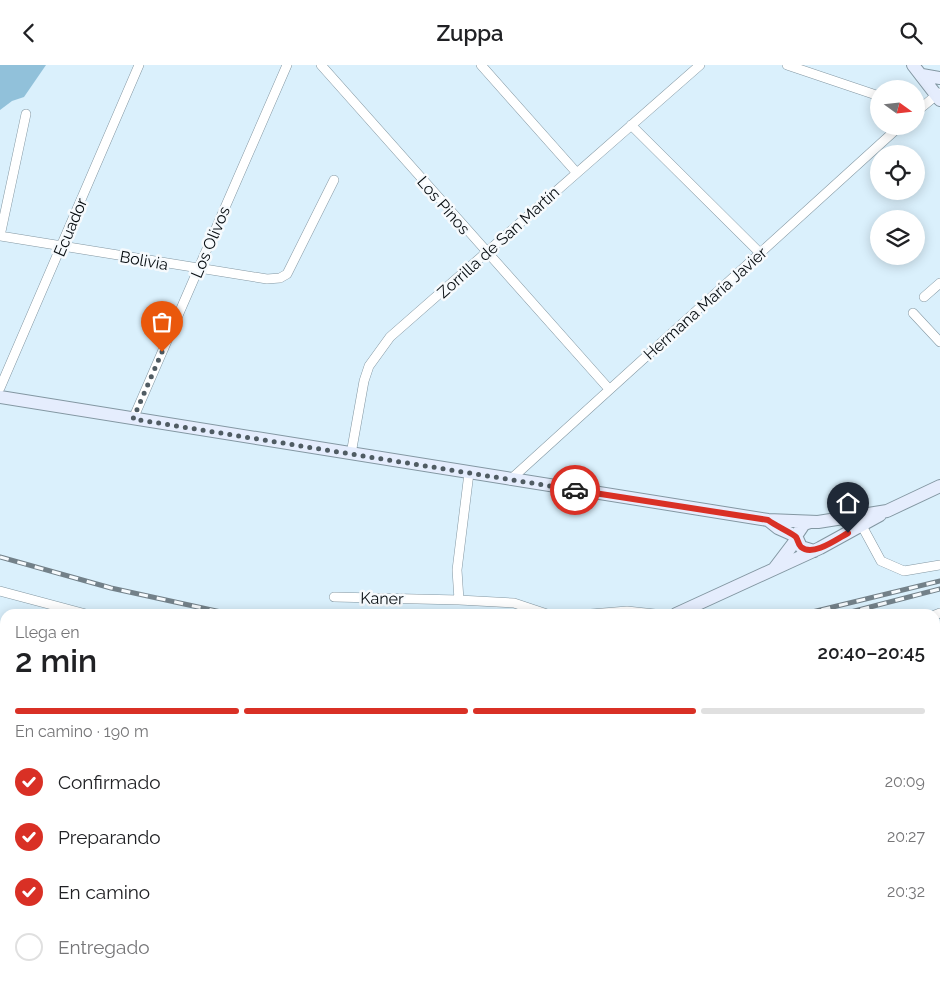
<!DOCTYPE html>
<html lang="es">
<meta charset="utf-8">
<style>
:root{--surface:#fff;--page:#f6f6f6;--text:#202124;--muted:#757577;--line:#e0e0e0;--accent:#d93025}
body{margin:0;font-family:Raleway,sans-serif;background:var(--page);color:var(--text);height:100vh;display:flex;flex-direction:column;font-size:19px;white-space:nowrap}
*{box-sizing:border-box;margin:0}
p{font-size:16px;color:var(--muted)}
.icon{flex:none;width:28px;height:28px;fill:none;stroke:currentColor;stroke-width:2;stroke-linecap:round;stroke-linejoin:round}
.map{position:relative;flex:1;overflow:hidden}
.details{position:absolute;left:0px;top:544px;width:940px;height:376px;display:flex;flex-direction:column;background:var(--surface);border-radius:15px 15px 0 0;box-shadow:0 2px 12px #0003}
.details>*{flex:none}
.needle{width:32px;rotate:105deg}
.buttons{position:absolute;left:870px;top:15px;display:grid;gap:10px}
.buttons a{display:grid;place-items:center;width:55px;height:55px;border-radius:50%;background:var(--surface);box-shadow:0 2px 12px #0003;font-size:25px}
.pin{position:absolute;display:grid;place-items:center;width:42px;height:42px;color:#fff;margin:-51px -21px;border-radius:50% 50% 50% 0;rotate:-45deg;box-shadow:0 0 5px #0007}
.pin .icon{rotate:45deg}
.courier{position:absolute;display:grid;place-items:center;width:50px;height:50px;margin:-25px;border:4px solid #d93025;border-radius:50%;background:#fff;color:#222;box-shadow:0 1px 6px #0007}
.summary em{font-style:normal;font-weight:600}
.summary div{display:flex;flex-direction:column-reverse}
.summary{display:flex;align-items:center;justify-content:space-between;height:85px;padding:0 15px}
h1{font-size:32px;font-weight:600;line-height:38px}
.bar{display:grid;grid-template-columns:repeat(4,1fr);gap:8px 5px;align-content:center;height:60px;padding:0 15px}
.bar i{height:6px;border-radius:4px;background:var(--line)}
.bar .active{background:var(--accent)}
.bar p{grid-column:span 4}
ol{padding:0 15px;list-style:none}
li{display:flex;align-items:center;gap:15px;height:55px}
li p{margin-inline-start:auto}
li .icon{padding:5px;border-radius:50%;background:var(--accent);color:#fff;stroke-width:4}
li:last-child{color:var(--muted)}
li i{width:28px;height:28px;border:2px solid var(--line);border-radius:50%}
header{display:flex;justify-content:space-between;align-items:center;height:65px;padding:0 15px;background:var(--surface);font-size:22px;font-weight:600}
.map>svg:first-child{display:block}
.green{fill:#91c1da}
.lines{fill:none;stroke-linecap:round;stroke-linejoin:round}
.street-casing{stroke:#8397a2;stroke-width:10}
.secondary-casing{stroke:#8397a2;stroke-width:14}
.street{stroke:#fff;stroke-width:9}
.secondary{stroke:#e5edfd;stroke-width:12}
.rail-casing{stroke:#738189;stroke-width:5}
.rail{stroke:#f6fafd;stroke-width:3;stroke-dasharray:9;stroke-linecap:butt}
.done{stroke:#505c63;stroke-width:5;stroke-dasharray:0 9}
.route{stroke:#d93025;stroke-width:6}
.labels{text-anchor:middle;stroke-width:5;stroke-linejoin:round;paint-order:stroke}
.street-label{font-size:16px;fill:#060c10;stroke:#f6fafd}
</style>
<header><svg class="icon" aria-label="back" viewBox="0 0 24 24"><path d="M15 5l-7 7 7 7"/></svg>Zuppa<svg class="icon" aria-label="search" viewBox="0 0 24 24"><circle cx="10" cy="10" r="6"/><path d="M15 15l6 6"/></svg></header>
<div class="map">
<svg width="940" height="919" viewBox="0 0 940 919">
<rect width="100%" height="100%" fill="#daf0fc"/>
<path class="green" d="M0,0H46L24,32L12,36L0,45Z"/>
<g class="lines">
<defs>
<path id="street" d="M321,0L609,324
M481,0L576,107
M787,0L879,31
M916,47L939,28
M631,60L760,188
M0,171L267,214L280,213L287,209L334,115
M0,171L26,49
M924,232L940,218
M913,248L940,277
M0,323L139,0
M133,354L287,0
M351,389L364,316L369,301L390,272L700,0
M510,415L900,61
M862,461L881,496L904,506L940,500
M0,526L86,549
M334,532L459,535L514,538L547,549
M459,535L457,505L469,408
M591,549L627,546L655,549
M935,550L940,548
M935,615L940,613
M0,730L5,726
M935,834L940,840
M602,915L604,919
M640,915L643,919
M820,915L824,919
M758,919L763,915"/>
<path id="secondary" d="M913,0L940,35
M922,10L940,13
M0,332L768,455L818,457L887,446L940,421
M768,455L778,463L796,471
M810,457L804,459L796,471L801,482L814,486
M774,504L796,475
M676,549L820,483L880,450
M95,919L101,915"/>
</defs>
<use href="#street" class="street-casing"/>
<use href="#secondary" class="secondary-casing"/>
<use href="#street" class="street"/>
<use href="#secondary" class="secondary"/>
<defs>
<path id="rail" d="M0,492L111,523L230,549
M804,549L940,516
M843,549L940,524"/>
</defs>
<use href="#rail" class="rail-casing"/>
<use href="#rail" class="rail"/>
</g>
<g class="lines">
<path class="done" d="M162,287L133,354L575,425"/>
<path class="route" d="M575,425L768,455C774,460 794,469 796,472C798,475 798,479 801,482C813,492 837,474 848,468"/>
</g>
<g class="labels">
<g class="street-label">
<text transform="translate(444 140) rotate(49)" y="6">Los Pinos</text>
<text transform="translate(70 162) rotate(-67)" y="6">Ecuador</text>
<text transform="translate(210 177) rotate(-67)" y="6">Los Olivos</text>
<text transform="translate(498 177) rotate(-42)" y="6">Zorrilla de San Martín</text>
<text transform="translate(144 195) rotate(10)" y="6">Bolivia</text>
<text transform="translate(705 238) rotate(-42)" y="6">Hermana María Javier</text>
<text transform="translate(382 533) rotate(1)" y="6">Kaner</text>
</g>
</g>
</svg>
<div class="buttons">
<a><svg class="needle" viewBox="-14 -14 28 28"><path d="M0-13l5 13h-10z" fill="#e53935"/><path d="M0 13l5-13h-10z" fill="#757577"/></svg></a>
<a><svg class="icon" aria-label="locate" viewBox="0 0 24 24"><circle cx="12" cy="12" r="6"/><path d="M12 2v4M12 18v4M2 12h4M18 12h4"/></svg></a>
<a><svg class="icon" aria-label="layers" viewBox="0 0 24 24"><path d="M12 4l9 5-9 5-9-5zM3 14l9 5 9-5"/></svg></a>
</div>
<div class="pin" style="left:162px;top:287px;background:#ea580c"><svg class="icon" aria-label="bag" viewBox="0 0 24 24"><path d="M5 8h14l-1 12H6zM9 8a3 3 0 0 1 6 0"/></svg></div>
<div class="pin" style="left:848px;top:468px;background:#1f2937"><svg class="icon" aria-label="home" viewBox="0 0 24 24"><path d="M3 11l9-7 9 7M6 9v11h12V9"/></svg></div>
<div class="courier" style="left:575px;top:425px"><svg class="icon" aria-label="car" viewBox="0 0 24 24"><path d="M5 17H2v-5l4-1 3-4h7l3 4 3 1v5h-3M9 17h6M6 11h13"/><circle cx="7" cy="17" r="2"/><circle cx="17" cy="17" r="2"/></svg></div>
<section class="details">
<div class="summary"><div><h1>2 min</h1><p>Llega en</p></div><em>20:40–20:45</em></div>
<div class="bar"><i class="active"></i><i class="active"></i><i class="active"></i><i></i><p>En camino · 190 m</p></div>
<ol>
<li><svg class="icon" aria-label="check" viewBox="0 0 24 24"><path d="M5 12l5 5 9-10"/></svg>Confirmado<p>20:09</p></li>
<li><svg class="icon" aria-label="check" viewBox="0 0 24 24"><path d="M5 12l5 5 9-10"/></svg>Preparando<p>20:27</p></li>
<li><svg class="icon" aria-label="check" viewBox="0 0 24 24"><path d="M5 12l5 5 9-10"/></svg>En camino<p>20:32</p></li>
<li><i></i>Entregado</li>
</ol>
</section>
</div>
